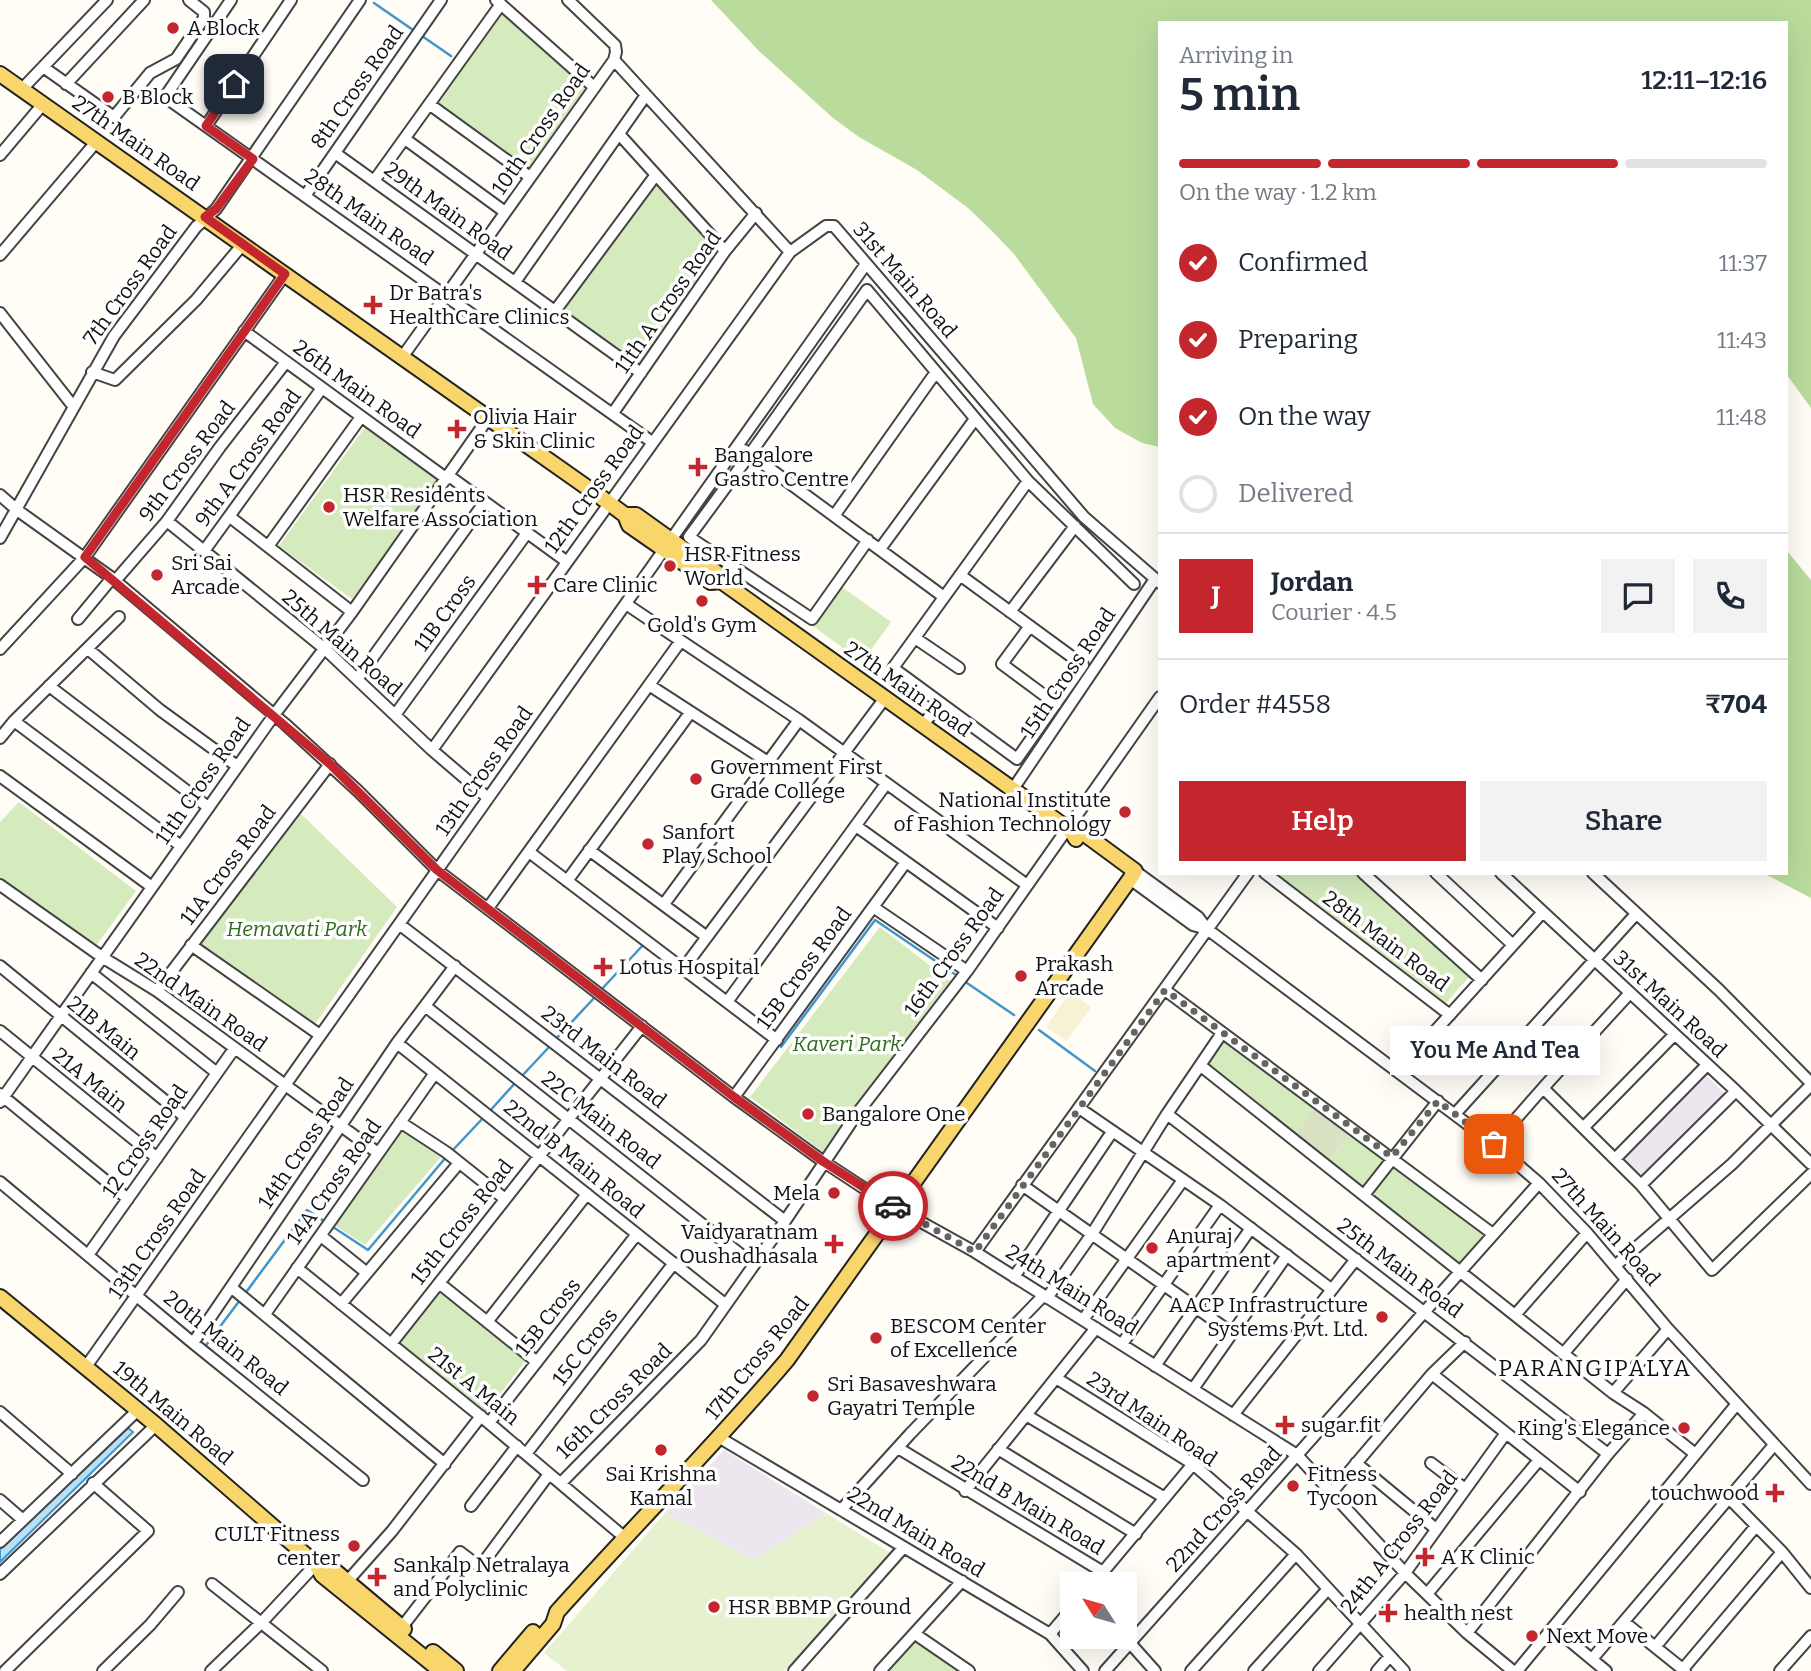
<!DOCTYPE html>
<meta charset="utf-8">
<style>
:root{--surface:#fff;--page:#f2f2f3;--text:#1f2937;--muted:#747a83;--line:#e0e1e3;--accent:#c4262e}
body{margin:0;font-family:Bitter,serif;background:var(--page);color:var(--text);height:100vh;display:flex;flex-direction:column;font-size:26px;white-space:nowrap}
*{box-sizing:border-box;margin:0}
p{font-size:23px;color:var(--muted)}
.icon{flex:none;width:38px;height:38px;fill:none;stroke:currentColor;stroke-width:2;stroke-linecap:round;stroke-linejoin:round}
.map{position:relative;flex:1;overflow:hidden}
.sheet{position:absolute;left:1158px;top:21px;width:630px;height:854px;display:flex;flex-direction:column;background:var(--surface);border-radius:0px;box-shadow:0 7px 28px #0002}
.sheet>*{flex:none}
.needle{width:46px;rotate:307deg}
.fabs{position:absolute;left:1060px;top:1572px;display:grid;gap:14px}
.fabs a{display:grid;place-items:center;width:77px;height:77px;border-radius:0px;background:var(--surface);box-shadow:0 7px 28px #0002;font-size:35px}
.pin{position:absolute;display:grid;place-items:center;width:60px;height:60px;color:#fff;margin:-30px;border-radius:14px;box-shadow:0 4px 10px #0006}
.courier{position:absolute;display:grid;place-items:center;width:70px;height:70px;margin:-35px;border:5px solid #c4262e;border-radius:50%;background:#fff;color:#222;box-shadow:0 2px 9px #0007}
.bubble{position:absolute;height:49px;border-radius:0px;background:var(--surface);box-shadow:0 7px 28px #0002;font-size:23px;font-weight:600;line-height:49px;text-align:center}
.overview em{font-style:normal;font-weight:600}
.overview div{display:flex;flex-direction:column-reverse}
.overview{display:flex;align-items:center;justify-content:space-between;height:119px;padding:0 21px}
h1{font-size:46px;font-weight:600;line-height:52px}
.bar{display:grid;grid-template-columns:repeat(4,1fr);gap:10px 7px;align-content:center;height:84px;padding:0 21px}
.bar i{height:9px;border-radius:5px;background:var(--line)}
.bar .current{background:var(--accent)}
.bar p{grid-column:span 4}
.line{display:flex;align-items:center;gap:18px;padding:0 21px;border-top:2px solid var(--line)}
.line div{flex:1}
.round{display:grid;place-items:center;flex:none;width:74px;height:74px;border-radius:0px;background:var(--page)}
ol{padding:0 21px;list-style:none}
li{display:flex;align-items:center;gap:21px;height:77px}
li p{margin-inline-start:auto}
li .icon{padding:7px;border-radius:50%;background:var(--accent);color:#fff;stroke-width:4}
li:last-child{color:var(--muted)}
li i{width:38px;height:38px;border:4px solid var(--line);border-radius:50%}
.button{display:flex;gap:14px;margin-top:auto;padding:14px 21px}
.button a{flex:1;height:80px;border-radius:0px;background:var(--accent);color:#fff;font-size:28px;font-weight:600;line-height:80px;text-align:center}
.button a+a{background:var(--page);color:var(--text)}
.map>svg:first-child{display:block}
.industrial{fill:#eee6ef}
.farmland{fill:#f6f3d4}
.green{fill:#d5ebbd}
.forest{fill:#b9dc9c}
.cemetery{fill:#d9e3c4}
.pitch{fill:#e6f2cf}
.water{fill:#b9e0f7;stroke:#3f96cf;stroke-width:2}
.lines{fill:none;stroke-linecap:round;stroke-linejoin:round}
.stream{stroke:#3f96cf;stroke-width:2.5}
.minor-casing{stroke:#444;stroke-width:14}
.major-casing{stroke:#222;stroke-width:18}
.minor{stroke:#fff;stroke-width:10}
.major{stroke:#f9d66b;stroke-width:14}
.done{stroke:#646461;stroke-width:7;stroke-dasharray:0 12.6}
.route{stroke:#c4262e;stroke-width:9}
.poi-dot{fill:#c4262e;stroke:#fff;stroke-width:2.5}
.labels{text-anchor:middle;stroke-width:7;stroke-linejoin:round;paint-order:stroke}
.poi-label{font-size:21px;fill:#111;stroke:#fff;text-anchor:start}
.street-label{font-size:21px;fill:#111;stroke:#fff}
.park-label{font-size:21px;font-style:italic;fill:#2f6b1f;stroke:#fff}
.neighbourhood-label{font-size:23px;letter-spacing:2px;fill:#111;stroke:#fff}
</style>
<div class="map">
<svg width="1811" height="1671" viewBox="0 0 1811 1671">
<rect width="100%" height="100%" fill="#fffdf5"/>
<path class="industrial" d="M1704,1073L1726,1095L1641,1181L1619,1159Z
M724,1450L826,1513L754,1560L665,1513Z"/>
<path class="farmland" d="M1070,992L1091,1007L1067,1041L1046,1027Z"/>
<path class="green" d="M504,12L586,89L530,171L437,104Z
M655,183L718,250L639,367L562,310Z
M365,427L438,480L352,599L279,546Z
M842,587L891,622L862,662L813,626Z
M19,802L136,891L96,946L0,878V822Z
M299,812L397,907L313,1027L196,945Z
M1274,873H1355L1470,976L1445,1004Z
M880,927L950,981L851,1110L823,1152L750,1097Z
M1221,1040L1314,1107L1295,1134L1208,1064Z
M400,1130L441,1157L365,1245L333,1224Z
M1349,1133L1385,1159L1364,1188L1330,1161Z
M1395,1163L1485,1233L1459,1264L1370,1195Z
M438,1290L527,1359L486,1412L397,1343Z
M917,1639L963,1671H887Z"/>
<path class="forest" d="M711,0H1811V408L1787,375V23H1160V447L1142,443L1115,428L1093,404L1076,338L1014,254L990,229L968,208L917,170L859,137L833,118L759,51Z
M1787,551L1811,580V898L1763,873H1787Z"/>
<path class="cemetery" d="M1314,1107L1349,1133L1330,1161L1295,1134Z"/>
<path class="pitch" d="M665,1513L754,1560L826,1513L892,1554L784,1671H567L544,1653Z"/>
<path class="water" d="M128,1428L133,1432L0,1562V1549Z"/>
<g class="lines">
<path class="stream" d="M374,3L416,32
M422,36L451,56
M964,981L1014,1015
M599,992L645,943
M1039,1030L1095,1071
M554,1041L595,997
M781,1047L875,920L959,977
M521,1077L550,1046
M488,1113L516,1082
M452,1151L483,1118
M333,1227L368,1250L447,1156
M244,1295L307,1210L327,1223
M204,1348L240,1300"/>
<defs>
<path id="minor" d="M231,0L165,97L652,442
M496,0L594,87
M614,60L790,252L826,226H834L1084,517L1160,583
M43,67L114,117L150,73L176,59L204,18V12L189,0
M66,84L144,0
M22,89L107,0
M429,104L530,177
M206,126L291,0
M619,134L725,251
M405,139L505,212
M335,153L641,373
M0,155L43,104
M374,181L501,4
M305,196L441,0
M0,255L97,141
M515,282L646,95
M555,311L655,176
M0,313L73,406
M244,331L447,479
M403,356L614,60L616,52L615,45L568,0
M92,372L115,380L196,300L243,244
M613,413L725,251L756,213
M744,450L750,454L689,537L812,619L868,540
M449,476L566,561
M0,495L17,510L112,578L285,724L358,791L437,870L734,1097L824,1162L885,1202L975,1252L1297,1455L1405,1573L1467,1633L1513,1671
M834,516L936,372
M230,517L352,612
M167,521L325,649L432,750L488,798
M0,538L114,336L196,227L216,209L360,0
M269,545L361,417
M880,549L975,419
M204,551L322,388
M960,575L1083,665L1017,759L893,668L1028,481
M115,581L167,521L220,447L286,362
M944,597L750,454L867,290L1028,481L1134,584
M626,604L799,720L1027,885
M1010,612L1075,526
M78,619L112,578
M1030,626L1002,664L1056,704
M915,638L959,668
M0,649L85,557L285,274
M88,649L160,710L237,766
M358,678L484,503
M649,685L768,762
M49,686L208,807
M395,715L527,533
M14,721L181,846
M923,725L940,703
M0,738L14,721L119,617
M432,750L790,252
M0,776L152,887
M1013,789L1155,579
M856,826L998,928
M589,850L707,937
M529,852L777,1040
M1135,871L1198,917L1207,929L1494,1144L1539,1183L1587,1233L1668,1329L1811,1484
M1265,873L1450,1015
M1363,873L1482,980
M1436,873L1513,945
M1501,873L1736,1091L1811,1164
M1593,873L1719,990L1811,1083
M1130,879L1193,925L1207,929
M567,881L690,713
M0,885L102,957L157,991L378,1153
M664,904L799,720
M873,907L967,971
M488,908L680,642
M399,924L785,1221
M191,945L320,1035
M0,966L185,1117
M683,969L885,698
M91,973L217,1073
M1165,990L1493,1234
M157,991L330,764
M727,1002L886,784
M425,1006L754,1265
M0,1031L157,1158
M397,1043L726,1305
M1201,1066L1613,1393L1644,1413L1694,1453
M1398,1072L1542,913
M1543,1088L1641,1185L1712,1270L1811,1174
M0,1094L128,1199
M734,1097L906,862
M0,1102L274,715L352,612L489,417
M1079,1108L1220,1205L1331,1289
M1167,1114L1608,1454
M1455,1114L1636,914
M400,1122L446,1152L505,1199
M1584,1127L1674,1035
M1494,1144L1543,1088L1629,994
M1615,1159L1707,1065
M0,1182L193,1343L363,1480
M1022,1185L1232,1333
M1641,1185L1736,1091
M1364,1195L1438,1101
M321,1236L367,1273
M975,1252L1248,873
M88,1255L234,1049
M1616,1265L1732,1164L1811,1085
M297,1268L489,1423L624,1537
M1014,1277L1112,1132
M439,1283L537,1362
M232,1288L445,1464
M1047,1298L1092,1234L1167,1114L1222,1033
M341,1304L459,1163
M265,1314L435,1073
M1515,1315L1587,1233
M1083,1320L1183,1180
M487,1322L587,1194
M193,1343L397,1043L455,966
M391,1344L642,1026
M1122,1344L1220,1205
M1563,1354L1627,1279
M1155,1366L1251,1228
M85,1368L866,264
M1432,1374L1580,1492
M1056,1378L1193,1464L1296,1554L1404,1671
M1193,1389L1287,1255
M1613,1393L1668,1329
M0,1412L72,1474
M1026,1415L1165,1498
M1233,1415L1356,1259
M489,1423L637,1234
M720,1438L1050,1634L1083,1671
M898,1448L1103,1572
M998,1449L1136,1534
M526,1454L674,1263
M1356,1463L1436,1529
M1431,1463L1465,1489
M561,1483L701,1340L785,1221L856,1115L967,971L1160,697
M965,1491L1096,1328
M1332,1492L1432,1374L1465,1342
M1729,1498L1782,1552L1811,1588
M0,1500L23,1520
M471,1506L517,1446
M841,1510L910,1434L1043,1296
M0,1542L138,1410
M0,1574L156,1425
M212,1584L322,1671
M1093,1584L1193,1464
M344,1585L392,1531L481,1416
M1427,1594L1539,1460
M1624,1622L1685,1671
M402,1627L460,1552L480,1567L549,1474
M1553,1627L1606,1671
M1467,1633L1608,1454L1644,1413
M915,1634L969,1671
M1050,1634L1073,1607
M1130,1643L1155,1671
M1655,1647L1756,1526
M1592,1659L1774,1445
M1683,1669L1782,1552
M5,1671L148,1531L93,1483
M103,1671L150,1625L178,1592
M211,1671L261,1623L316,1564
M794,1671L903,1548
M880,1671L962,1581
M1105,1671L1539,1183
M1191,1671L1296,1554
M1254,1671L1328,1589
M1319,1671L1405,1573L1506,1433
M1377,1671L1390,1656
M1517,1671L1736,1405
M1780,1671L1811,1636"/>
<path id="major" d="M0,74L602,498L625,515L629,525L711,582L721,581
M625,515H636L717,573L721,581L1071,831L1076,839
M0,1297L156,1425L316,1564L322,1575L441,1671
M316,1564L330,1567L404,1629
M433,1652L456,1671
M500,1671L533,1632
M513,1671L553,1624L557,1612C633,1527 714,1446 787,1360L1130,879L1135,871L1082,832L1071,831"/>
</defs>
<use href="#minor" class="minor-casing"/>
<use href="#major" class="major-casing"/>
<use href="#minor" class="minor"/>
<use href="#major" class="major"/>
</g>
<g class="lines">
<path class="done" d="M893,1206L975,1252L1165,990L1392,1157L1438,1101L1494,1144"/>
<path class="route" d="M234,84L206,126L253,159L216,209L205,217L285,274L85,557L330,764L437,870L734,1097L824,1162L893,1206"/>
</g>
<g class="poi-dot">
<circle cx="173" cy="28" r="7"/>
<circle cx="108" cy="97" r="7"/>
<path d="M369.5 294.5h7v7h7v7h-7v7h-7v-7h-7v-7h7z"/>
<path d="M453.5 418.5h7v7h7v7h-7v7h-7v-7h-7v-7h7z"/>
<path d="M694.5 456.5h7v7h7v7h-7v7h-7v-7h-7v-7h7z"/>
<circle cx="329" cy="507" r="7"/>
<circle cx="670" cy="566" r="7"/>
<circle cx="157" cy="575" r="7"/>
<path d="M533.5 574.5h7v7h7v7h-7v7h-7v-7h-7v-7h7z"/>
<circle cx="702" cy="601" r="7"/>
<circle cx="696" cy="779" r="7"/>
<circle cx="1125" cy="812" r="7"/>
<circle cx="648" cy="844" r="7"/>
<path d="M599.5 956.5h7v7h7v7h-7v7h-7v-7h-7v-7h7z"/>
<circle cx="1021" cy="976" r="7"/>
<circle cx="808" cy="1114" r="7"/>
<circle cx="834" cy="1193" r="7"/>
<path d="M830.5 1233.5h7v7h7v7h-7v7h-7v-7h-7v-7h7z"/>
<circle cx="1152" cy="1248" r="7"/>
<circle cx="1382" cy="1317" r="7"/>
<circle cx="876" cy="1338" r="7"/>
<circle cx="813" cy="1396" r="7"/>
<path d="M1281.5 1414.5h7v7h7v7h-7v7h-7v-7h-7v-7h7z"/>
<circle cx="1684" cy="1428" r="7"/>
<circle cx="661" cy="1450" r="7"/>
<circle cx="1293" cy="1486" r="7"/>
<path d="M1771.5 1482.5h7v7h7v7h-7v7h-7v-7h-7v-7h7z"/>
<circle cx="354" cy="1546" r="7"/>
<path d="M1421.5 1546.5h7v7h7v7h-7v7h-7v-7h-7v-7h7z"/>
<path d="M373.5 1566.5h7v7h7v7h-7v7h-7v-7h-7v-7h7z"/>
<circle cx="714" cy="1607" r="7"/>
<path d="M1384.5 1602.5h7v7h7v7h-7v7h-7v-7h-7v-7h7z"/>
<circle cx="1532" cy="1636" r="7"/>
</g>
<g class="labels">
<g class="poi-label">
<text x="187" y="35">A Block</text>
<text x="122" y="104">B Block</text>
<text x="389" y="300">Dr Batra's<tspan x="389" dy="24">HealthCare Clinics</tspan></text>
<text x="473" y="424">Olivia Hair<tspan x="473" dy="24">&amp; Skin Clinic</tspan></text>
<text x="714" y="462">Bangalore<tspan x="714" dy="24">Gastro Centre</tspan></text>
<text x="343" y="502">HSR Residents<tspan x="343" dy="24">Welfare Association</tspan></text>
<text x="684" y="561">HSR Fitness<tspan x="684" dy="24">World</tspan></text>
<text x="171" y="570">Sri Sai<tspan x="171" dy="24">Arcade</tspan></text>
<text x="553" y="592">Care Clinic</text>
<text x="702" y="632" text-anchor="middle">Gold's Gym</text>
<text x="710" y="774">Government First<tspan x="710" dy="24">Grade College</tspan></text>
<text x="1111" y="807" text-anchor="end">National Institute<tspan x="1111" dy="24">of Fashion Technology</tspan></text>
<text x="662" y="839">Sanfort<tspan x="662" dy="24">Play School</tspan></text>
<text x="1035" y="971">Prakash<tspan x="1035" dy="24">Arcade</tspan></text>
<text x="619" y="974">Lotus Hospital</text>
<text x="822" y="1121">Bangalore One</text>
<text x="820" y="1200" text-anchor="end">Mela</text>
<text x="818" y="1239" text-anchor="end">Vaidyaratnam<tspan x="818" dy="24">Oushadhasala</tspan></text>
<text x="1166" y="1243">Anuraj<tspan x="1166" dy="24">apartment</tspan></text>
<text x="1368" y="1312" text-anchor="end">AACP Infrastructure<tspan x="1368" dy="24">Systems Pvt. Ltd.</tspan></text>
<text x="890" y="1333">BESCOM Center<tspan x="890" dy="24">of Excellence</tspan></text>
<text x="827" y="1391">Sri Basaveshwara<tspan x="827" dy="24">Gayatri Temple</tspan></text>
<text x="1301" y="1432">sugar.fit</text>
<text x="1670" y="1435" text-anchor="end">King's Elegance</text>
<text x="661" y="1481" text-anchor="middle">Sai Krishna<tspan x="661" dy="24">Kamal</tspan></text>
<text x="1307" y="1481">Fitness<tspan x="1307" dy="24">Tycoon</tspan></text>
<text x="1759" y="1500" text-anchor="end">touchwood</text>
<text x="340" y="1541" text-anchor="end">CULT Fitness<tspan x="340" dy="24">center</tspan></text>
<text x="1441" y="1564">A K Clinic</text>
<text x="393" y="1572">Sankalp Netralaya<tspan x="393" dy="24">and Polyclinic</tspan></text>
<text x="728" y="1614">HSR BBMP Ground</text>
<text x="1404" y="1620">health nest</text>
<text x="1546" y="1643">Next Move</text>
</g>
<g class="street-label">
<text transform="translate(357 87) rotate(-55)" y="7">8th Cross Road</text>
<text transform="translate(541 129) rotate(-55)" y="7">10th Cross Road</text>
<text transform="translate(136 143) rotate(35)" y="7">27th Main Road</text>
<text transform="translate(448 211) rotate(36)" y="7">29th Main Road</text>
<text transform="translate(369 217) rotate(35)" y="7">28th Main Road</text>
<text transform="translate(905 280) rotate(49)" y="7">31st Main Road</text>
<text transform="translate(130 285) rotate(-54)" y="7">7th Cross Road</text>
<text transform="translate(668 302) rotate(-55)" y="7">11th A Cross Road</text>
<text transform="translate(357 389) rotate(36)" y="7">26th Main Road</text>
<text transform="translate(248 458) rotate(-54)" y="7">9th A Cross Road</text>
<text transform="translate(187 461) rotate(-53)" y="7">9th Cross Road</text>
<text transform="translate(594 489) rotate(-54)" y="7">12th Cross Road</text>
<text transform="translate(445 613) rotate(-54)" y="7">11B Cross</text>
<text transform="translate(342 643) rotate(41)" y="7">25th Main Road</text>
<text transform="translate(1068 673) rotate(-56)" y="7">15th Cross Road</text>
<text transform="translate(908 689) rotate(35)" y="7">27th Main Road</text>
<text transform="translate(484 771) rotate(-55)" y="7">13th Cross Road</text>
<text transform="translate(203 781) rotate(-55)" y="7">11th Cross Road</text>
<text transform="translate(228 865) rotate(-53)" y="7">11A Cross Road</text>
<text transform="translate(1386 941) rotate(37)" y="7">28th Main Road</text>
<text transform="translate(954 952) rotate(-54)" y="7">16th Cross Road</text>
<text transform="translate(804 968) rotate(-54)" y="7">15B Cross Road</text>
<text transform="translate(201 1002) rotate(35)" y="7">22nd Main Road</text>
<text transform="translate(1670 1004) rotate(43)" y="7">31st Main Road</text>
<text transform="translate(104 1028) rotate(39)" y="7">21B Main</text>
<text transform="translate(604 1057) rotate(38)" y="7">23rd Main Road</text>
<text transform="translate(90 1080) rotate(39)" y="7">21A Main</text>
<text transform="translate(601 1120) rotate(38)" y="7">22C Main Road</text>
<text transform="translate(145 1141) rotate(-55)" y="7">12 Cross Road</text>
<text transform="translate(306 1143) rotate(-56)" y="7">14th Cross Road</text>
<text transform="translate(574 1159) rotate(39)" y="7">22nd B Main Road</text>
<text transform="translate(334 1182) rotate(-55)" y="7">14A Cross Road</text>
<text transform="translate(462 1222) rotate(-52)" y="7">15th Cross Road</text>
<text transform="translate(1606 1227) rotate(48)" y="7">27th Main Road</text>
<text transform="translate(157 1234) rotate(-55)" y="7">13th Cross Road</text>
<text transform="translate(1400 1268) rotate(37)" y="7">25th Main Road</text>
<text transform="translate(1072 1290) rotate(32)" y="7">24th Main Road</text>
<text transform="translate(548 1317) rotate(-52)" y="7">15B Cross</text>
<text transform="translate(226 1343) rotate(39)" y="7">20th Main Road</text>
<text transform="translate(585 1347) rotate(-52)" y="7">15C Cross</text>
<text transform="translate(757 1358) rotate(-51)" y="7">17th Cross Road</text>
<text transform="translate(474 1386) rotate(39)" y="7">21st A Main</text>
<text transform="translate(614 1401) rotate(-45)" y="7">16th Cross Road</text>
<text transform="translate(173 1413) rotate(40)" y="7">19th Main Road</text>
<text transform="translate(1152 1419) rotate(34)" y="7">23rd Main Road</text>
<text transform="translate(1028 1505) rotate(31)" y="7">22nd B Main Road</text>
<text transform="translate(1224 1509) rotate(-48)" y="7">22nd Cross Road</text>
<text transform="translate(916 1532) rotate(31)" y="7">22nd Main Road</text>
<text transform="translate(1399 1542) rotate(-52)" y="7">24th A Cross Road</text>
</g>
<g class="park-label">
<text x="297" y="936">Hemavati Park</text>
<text x="847" y="1051">Kaveri Park</text>
</g>
<g class="neighbourhood-label">
<text x="1595" y="1376">PARANGIPALYA</text>
</g>
</g>
</svg>
<div class="fabs">
<a><svg class="needle" viewBox="-14 -14 28 28"><path d="M0-13l5 13h-10z" fill="#e53935"/><path d="M0 13l5-13h-10z" fill="#747a83"/></svg></a>
</div>
<div class="pin" style="left:1494px;top:1144px;background:#ea580c"><svg class="icon" aria-label="bag" viewBox="0 0 24 24"><path d="M5 8h14l-1 12H6zM9 8a3 3 0 0 1 6 0"/></svg></div>
<div class="pin" style="left:234px;top:84px;background:#1f2937"><svg class="icon" aria-label="home" viewBox="0 0 24 24"><path d="M3 11l9-7 9 7M6 9v11h12V9"/></svg></div>
<div class="courier" style="left:893px;top:1206px"><svg class="icon" aria-label="car" viewBox="0 0 24 24"><path d="M5 17H2v-5l4-1 3-4h7l3 4 3 1v5h-3M9 17h6M6 11h13"/><circle cx="7" cy="17" r="2"/><circle cx="17" cy="17" r="2"/></svg></div>
<div class="bubble" style="left:1390px;top:1026px;width:210px">You Me And Tea</div>
<section class="sheet">
<div class="overview"><div><h1>5 min</h1><p>Arriving in</p></div><em>12:11–12:16</em></div>
<div class="bar"><i class="current"></i><i class="current"></i><i class="current"></i><i></i><p>On the way · 1.2 km</p></div>
<ol>
<li><svg class="icon" aria-label="check" viewBox="0 0 24 24"><path d="M5 12l5 5 9-10"/></svg>Confirmed<p>11:37</p></li>
<li><svg class="icon" aria-label="check" viewBox="0 0 24 24"><path d="M5 12l5 5 9-10"/></svg>Preparing<p>11:43</p></li>
<li><svg class="icon" aria-label="check" viewBox="0 0 24 24"><path d="M5 12l5 5 9-10"/></svg>On the way<p>11:48</p></li>
<li><i></i>Delivered</li>
</ol>
<div class="line" style="height:126px"><b class="round" style="background:var(--accent);color:#fff">J</b><div><b>Jordan</b><p>Courier · 4.5</p></div><a class="round"><svg class="icon" aria-label="chat" viewBox="0 0 24 24"><path d="M4 5h16v11H9l-5 4z"/></svg></a><a class="round"><svg class="icon" aria-label="phone" viewBox="0 0 24 24"><path d="M5 4h4l2 5-3 2q2 4 5 5l2-3 5 2v4C11 20 4 13 5 4z"/></svg></a></div>
<div class="line" style="height:91px"><div>Order #4558</div><b>₹704</b></div>
<div class="button"><a>Help</a><a>Share</a></div>
</section>
</div>
